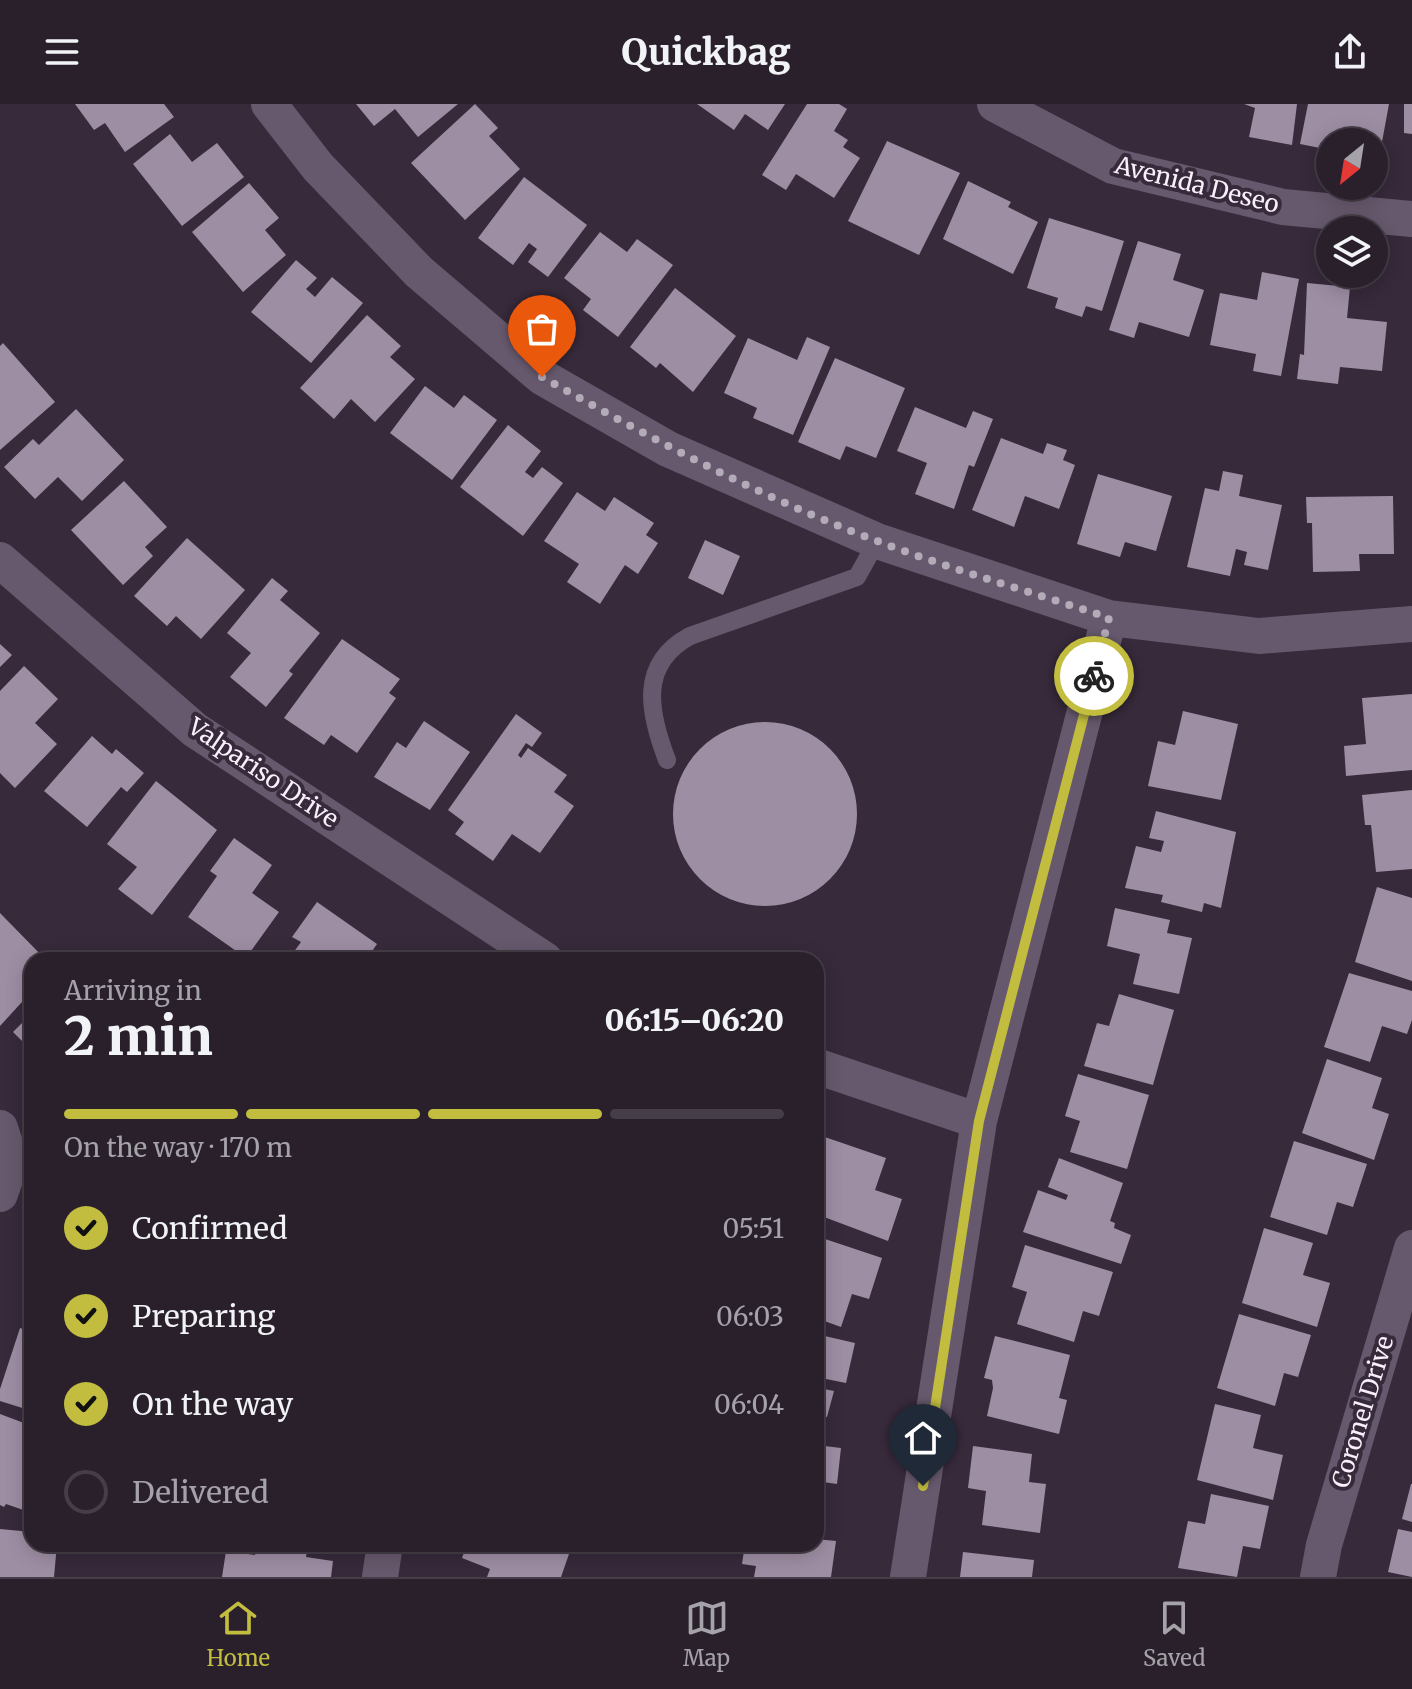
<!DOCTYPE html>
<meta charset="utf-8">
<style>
:root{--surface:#29202c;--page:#312834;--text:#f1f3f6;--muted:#a5a3a9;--line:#453e48;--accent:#c2bd3f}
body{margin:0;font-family:Merriweather,serif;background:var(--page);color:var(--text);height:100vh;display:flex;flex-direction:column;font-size:30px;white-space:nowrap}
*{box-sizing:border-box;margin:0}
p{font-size:26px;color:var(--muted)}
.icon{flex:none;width:44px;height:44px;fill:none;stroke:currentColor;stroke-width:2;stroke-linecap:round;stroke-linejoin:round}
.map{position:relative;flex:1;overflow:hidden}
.panel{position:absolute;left:24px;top:848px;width:800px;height:600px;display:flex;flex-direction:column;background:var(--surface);border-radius:24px;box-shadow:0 4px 20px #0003,0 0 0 2px var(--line)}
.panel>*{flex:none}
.needle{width:52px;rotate:210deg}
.buttons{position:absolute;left:1316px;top:24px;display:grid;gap:16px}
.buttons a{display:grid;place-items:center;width:72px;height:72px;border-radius:50%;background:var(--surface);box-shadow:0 4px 20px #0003,0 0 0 2px var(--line);font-size:40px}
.pin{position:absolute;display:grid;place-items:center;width:68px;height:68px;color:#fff;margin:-82px -34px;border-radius:50% 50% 50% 0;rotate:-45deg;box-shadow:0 0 8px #0007}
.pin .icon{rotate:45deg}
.courier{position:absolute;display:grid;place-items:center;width:80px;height:80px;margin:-40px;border:6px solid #c2bd3f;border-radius:50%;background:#fff;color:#222;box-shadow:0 2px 10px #0007}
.head em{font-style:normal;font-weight:800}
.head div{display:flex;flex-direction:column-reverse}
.head{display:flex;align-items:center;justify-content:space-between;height:136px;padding:0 40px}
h1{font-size:52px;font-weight:800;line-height:60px}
.bar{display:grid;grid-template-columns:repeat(4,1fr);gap:12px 8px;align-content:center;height:96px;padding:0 40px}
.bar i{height:10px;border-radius:6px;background:var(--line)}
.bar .current{background:var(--accent)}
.bar p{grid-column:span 4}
ol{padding:0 40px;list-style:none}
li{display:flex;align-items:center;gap:24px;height:88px}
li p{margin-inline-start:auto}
li .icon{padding:8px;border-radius:50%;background:var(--accent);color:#111;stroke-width:4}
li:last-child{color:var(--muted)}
li i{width:44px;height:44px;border:4px solid var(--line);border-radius:50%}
header{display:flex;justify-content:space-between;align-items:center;height:104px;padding:0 40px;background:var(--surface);font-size:36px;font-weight:800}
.menu{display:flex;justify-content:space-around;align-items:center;height:112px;border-top:2px solid var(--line);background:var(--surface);font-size:22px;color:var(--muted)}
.menu a{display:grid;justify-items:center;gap:4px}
.menu .current{color:var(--accent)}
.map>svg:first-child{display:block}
.building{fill:#9e8ea4}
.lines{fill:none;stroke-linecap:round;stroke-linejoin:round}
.lane{stroke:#67596d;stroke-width:18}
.street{stroke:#67596d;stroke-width:36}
.done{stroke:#b4abb8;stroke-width:8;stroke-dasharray:0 14.4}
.route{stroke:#c2bd3f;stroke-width:10}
.labels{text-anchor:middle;stroke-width:8;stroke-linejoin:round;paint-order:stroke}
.street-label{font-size:24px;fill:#f8f0fb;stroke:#372a3b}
</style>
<header><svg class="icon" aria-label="menu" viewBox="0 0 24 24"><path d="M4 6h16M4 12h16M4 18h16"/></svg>Quickbag<svg class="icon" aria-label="share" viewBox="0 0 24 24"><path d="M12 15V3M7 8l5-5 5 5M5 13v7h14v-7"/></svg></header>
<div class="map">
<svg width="1412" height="1473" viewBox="0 0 1412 1473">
<rect width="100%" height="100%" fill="#372a3b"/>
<path class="building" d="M75,0H164L174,13L125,48L105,19L94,26Z
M356,0H458L418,33L395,5L374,22Z
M475,0L498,24L489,32L520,65L465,116L411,59Z
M697,0H785L768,26L745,10L734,26Z
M807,0H839L847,5L834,27L848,36L843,43L860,54L834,94L796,70L786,86L762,71Z
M1244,0H1297L1292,41L1249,33L1255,4Z
M1308,0H1389L1382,38L1339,29L1337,38H1330V46L1300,40Z
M1404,0H1412V30L1404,29Z
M170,30L192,58L217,39L244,73L182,122L133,60Z
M887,37L960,69L919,151L848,117Z
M524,73L587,121L548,173L528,158L537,145L529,139L513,161L478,134Z
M968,77L1011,98L1008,103L1038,118L1013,170L943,135Z
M249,79L279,114L265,126L286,151L243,188L192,128Z
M1049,114L1124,137L1102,207L1086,202L1082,213L1055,204L1058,194L1027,184Z
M600,128L627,148L637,135L673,161L618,233L583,206L591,195L564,174Z
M1138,137L1181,150L1173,176L1204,186L1189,233L1139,218L1134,234L1109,226Z
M296,156L317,174L306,185L315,193L332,173L363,199L311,259L251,208Z
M1262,168L1299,175L1281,272L1253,267L1256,250L1210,241L1220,189L1257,196Z
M1307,179L1350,183L1347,214L1387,218L1382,267L1340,263L1338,280L1297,275L1300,250L1304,251Z
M675,184L736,232L693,288L660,259L656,264L630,243Z
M367,211L401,242L390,253L415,275L375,318L351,295L334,315L300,284Z
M807,233L830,243L793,331L753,314L757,304L724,289L748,234L797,256Z
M3,239L55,298L0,346V242Z
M835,254L905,284L876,354L846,342L840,356L798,338Z
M425,282L454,304L464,291L497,316L452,376L390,329Z
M915,303L966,324L973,307L993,315L974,363L969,361L954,405L915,390L927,359L897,347Z
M76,305L124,356L82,397L58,373L35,395L4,363L33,335L39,341Z
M508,321L541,347L525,368L533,374L542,363L563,379L523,432L460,383Z
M1001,334L1043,350L1047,339L1067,346L1063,356L1075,361L1059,405L1025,392L1014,423L972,406Z
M1223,367L1243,371L1239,392L1282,401L1268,466L1244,461L1247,448L1236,445L1230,472L1187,463L1205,384L1219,387Z
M1098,370L1172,392L1156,447L1125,438L1120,453L1077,440Z
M124,377L167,423L145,443L153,452L123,481L71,426Z
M577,388L605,407L614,393L654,419L646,431L658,439L638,470L625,461L600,500L567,478L579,460L544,437Z
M1393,392L1394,450H1359L1360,467L1313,468L1312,419H1307L1306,393Z
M187,434L245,486L201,535L176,512L167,522L134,492Z
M705,436L740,452L723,491L688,474Z
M272,474L288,487L280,496L320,529L289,567L293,570L266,603L230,573L251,549L227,529Z
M342,535L400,575L389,589L396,594L357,649L331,631L324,641L284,614Z
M0,540L12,551L0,563Z
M24,562L58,595L35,619L57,640L15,684L0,669V587Z
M1412,590V666L1346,672L1344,642L1366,640L1362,594Z
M1183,607L1238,620L1221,696L1148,682L1158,637L1175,641Z
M516,610L542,629L532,643L526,639L518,651L521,654L528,644L567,671L554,688L574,702L540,749L512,730L493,757L455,730L464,718L448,706Z
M424,617L470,648L430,706L374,673L397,638L406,644Z
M673 710a92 92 0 1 1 184 0a92 92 0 1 1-184 0Z
M92,632L112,650L116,645L144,669L127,688L121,683L87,723L44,687Z
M156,677L217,726L152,811L118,785L137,763L107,740Z
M1412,686V765L1376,768L1371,721H1365L1362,691Z
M1156,707L1236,728L1221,804L1204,799L1202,808L1161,798L1163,791L1125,784L1136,742L1161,748L1164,737L1149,734Z
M234,734L272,761L252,789L279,808L246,854L188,813L217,772L210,767Z
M1377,783L1412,794V877L1355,858Z
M317,798L377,840L366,856H288L301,838L292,833Z
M1115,804L1170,816L1167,829L1192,834L1179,890L1133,880L1140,850L1107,842Z
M0,809L46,856H32V887L0,922Z
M1349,869L1412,887V916L1407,930L1382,922L1370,958L1324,943Z
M1119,890L1174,906L1153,981L1084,962L1097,919L1109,922Z
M32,909V947L13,928Z
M1327,955L1382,974L1372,1004L1389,1010L1374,1056L1302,1029Z
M1078,970L1149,991L1127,1065L1070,1048L1080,1017L1065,1012Z
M816,1030L886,1054L875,1086L902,1095L888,1137L816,1110L821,1094L816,1092Z
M1294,1037L1367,1060L1353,1103L1337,1098L1327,1131L1270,1113Z
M1059,1054L1123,1079L1110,1117L1115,1119L1114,1124L1131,1131L1121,1160L1023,1128L1038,1086L1066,1096L1068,1091L1048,1083Z
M1264,1124L1313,1139L1303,1171L1330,1179L1317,1223L1242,1199Z
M816,1132L882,1154L869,1195L852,1190L841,1223L816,1214Z
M1025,1141L1113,1168L1099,1212L1083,1207L1074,1238L1017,1220L1027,1188L1012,1183Z
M1239,1210L1311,1231L1298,1273L1284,1269L1275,1302L1217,1284Z
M20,1224L32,1228V1307L0,1297V1285Z
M816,1230L855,1239L846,1279L821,1274L819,1284L834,1287L827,1313L816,1310Z
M995,1232L1070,1251L1059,1294L1067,1296L1059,1330L987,1312L993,1284L992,1276L984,1274Z
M1215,1300L1261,1311L1253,1344L1283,1351L1273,1396L1197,1376Z
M0,1310L32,1322V1409L6,1400L4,1403L0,1401Z
M816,1341L841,1344L837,1380L816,1377Z
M973,1342L1032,1350L1029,1378L1046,1380L1040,1429L982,1421L986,1387L968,1384Z
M1411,1380H1412V1418L1402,1415Z
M1211,1390L1269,1402L1260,1445L1243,1442L1237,1473L1178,1464L1188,1417L1205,1420Z
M0,1425L32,1428V1440H57L54,1473H0Z
M1398,1425L1412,1428V1473L1388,1468Z
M816,1435L836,1437L831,1473H754L756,1462L742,1460L745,1440H816Z
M257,1440H333L331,1449L307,1446L306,1453L333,1457L331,1473H222L226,1447L255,1451Z
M467,1440H550L548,1443L569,1450L561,1473H487L490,1465L462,1454Z
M963,1448L1034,1456L1032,1473H960Z"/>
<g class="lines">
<path class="lane" d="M667,656C649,609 638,560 690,532L857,473L877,437"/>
<path class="street" d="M269,0L318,63L419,168L542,273L668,345L877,437L1109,514L1259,532L1412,520
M995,0L1113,62L1283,103L1412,115
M0,456L195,626L545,856
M816,962L979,1017
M0,1024L11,1058L0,1090
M380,1473L385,1440
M908,1473L979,1017L1109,514
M1318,1473L1324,1441L1412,1144"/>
</g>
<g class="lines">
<path class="done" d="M542,273C650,334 760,393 877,437C953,466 1032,488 1109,514L1094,572"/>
<path class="route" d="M923,1382L979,1017L1094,572"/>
</g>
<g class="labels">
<g class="street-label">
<text transform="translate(1197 81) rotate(14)" y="8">Avenida Deseo</text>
<text transform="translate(263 669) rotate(34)" y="8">Valpariso Drive</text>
<text transform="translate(1363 1308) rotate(-73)" y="8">Coronel Drive</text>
</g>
</g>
</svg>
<div class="buttons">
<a><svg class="needle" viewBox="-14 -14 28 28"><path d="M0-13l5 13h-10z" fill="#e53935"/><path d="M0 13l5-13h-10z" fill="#a5a3a9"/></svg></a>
<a><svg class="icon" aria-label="layers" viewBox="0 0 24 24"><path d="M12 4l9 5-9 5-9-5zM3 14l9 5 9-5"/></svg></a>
</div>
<div class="pin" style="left:542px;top:273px;background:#ea580c"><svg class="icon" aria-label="bag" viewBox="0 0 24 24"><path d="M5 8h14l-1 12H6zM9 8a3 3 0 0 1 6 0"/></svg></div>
<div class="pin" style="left:923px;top:1382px;background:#1f2937"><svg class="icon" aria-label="home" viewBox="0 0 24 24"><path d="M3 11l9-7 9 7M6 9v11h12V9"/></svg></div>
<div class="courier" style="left:1094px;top:572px"><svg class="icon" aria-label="bike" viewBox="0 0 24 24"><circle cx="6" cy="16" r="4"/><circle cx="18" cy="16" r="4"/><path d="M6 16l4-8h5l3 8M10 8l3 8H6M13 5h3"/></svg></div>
<section class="panel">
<div class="head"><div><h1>2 min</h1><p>Arriving in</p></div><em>06:15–06:20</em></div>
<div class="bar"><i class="current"></i><i class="current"></i><i class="current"></i><i></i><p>On the way · 170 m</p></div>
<ol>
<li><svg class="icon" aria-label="check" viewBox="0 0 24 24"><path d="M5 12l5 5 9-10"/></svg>Confirmed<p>05:51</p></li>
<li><svg class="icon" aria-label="check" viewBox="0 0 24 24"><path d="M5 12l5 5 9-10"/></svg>Preparing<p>06:03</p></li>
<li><svg class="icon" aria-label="check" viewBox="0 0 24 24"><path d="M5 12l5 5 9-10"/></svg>On the way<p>06:04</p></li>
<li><i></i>Delivered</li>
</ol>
</section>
</div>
<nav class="menu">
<a class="current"><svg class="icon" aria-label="home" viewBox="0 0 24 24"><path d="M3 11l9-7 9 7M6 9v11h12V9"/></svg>Home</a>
<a><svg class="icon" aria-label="map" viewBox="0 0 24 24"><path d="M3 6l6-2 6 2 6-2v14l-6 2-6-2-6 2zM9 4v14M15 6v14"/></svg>Map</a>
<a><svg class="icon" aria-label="saved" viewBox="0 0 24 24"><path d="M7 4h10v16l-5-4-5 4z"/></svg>Saved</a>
</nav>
